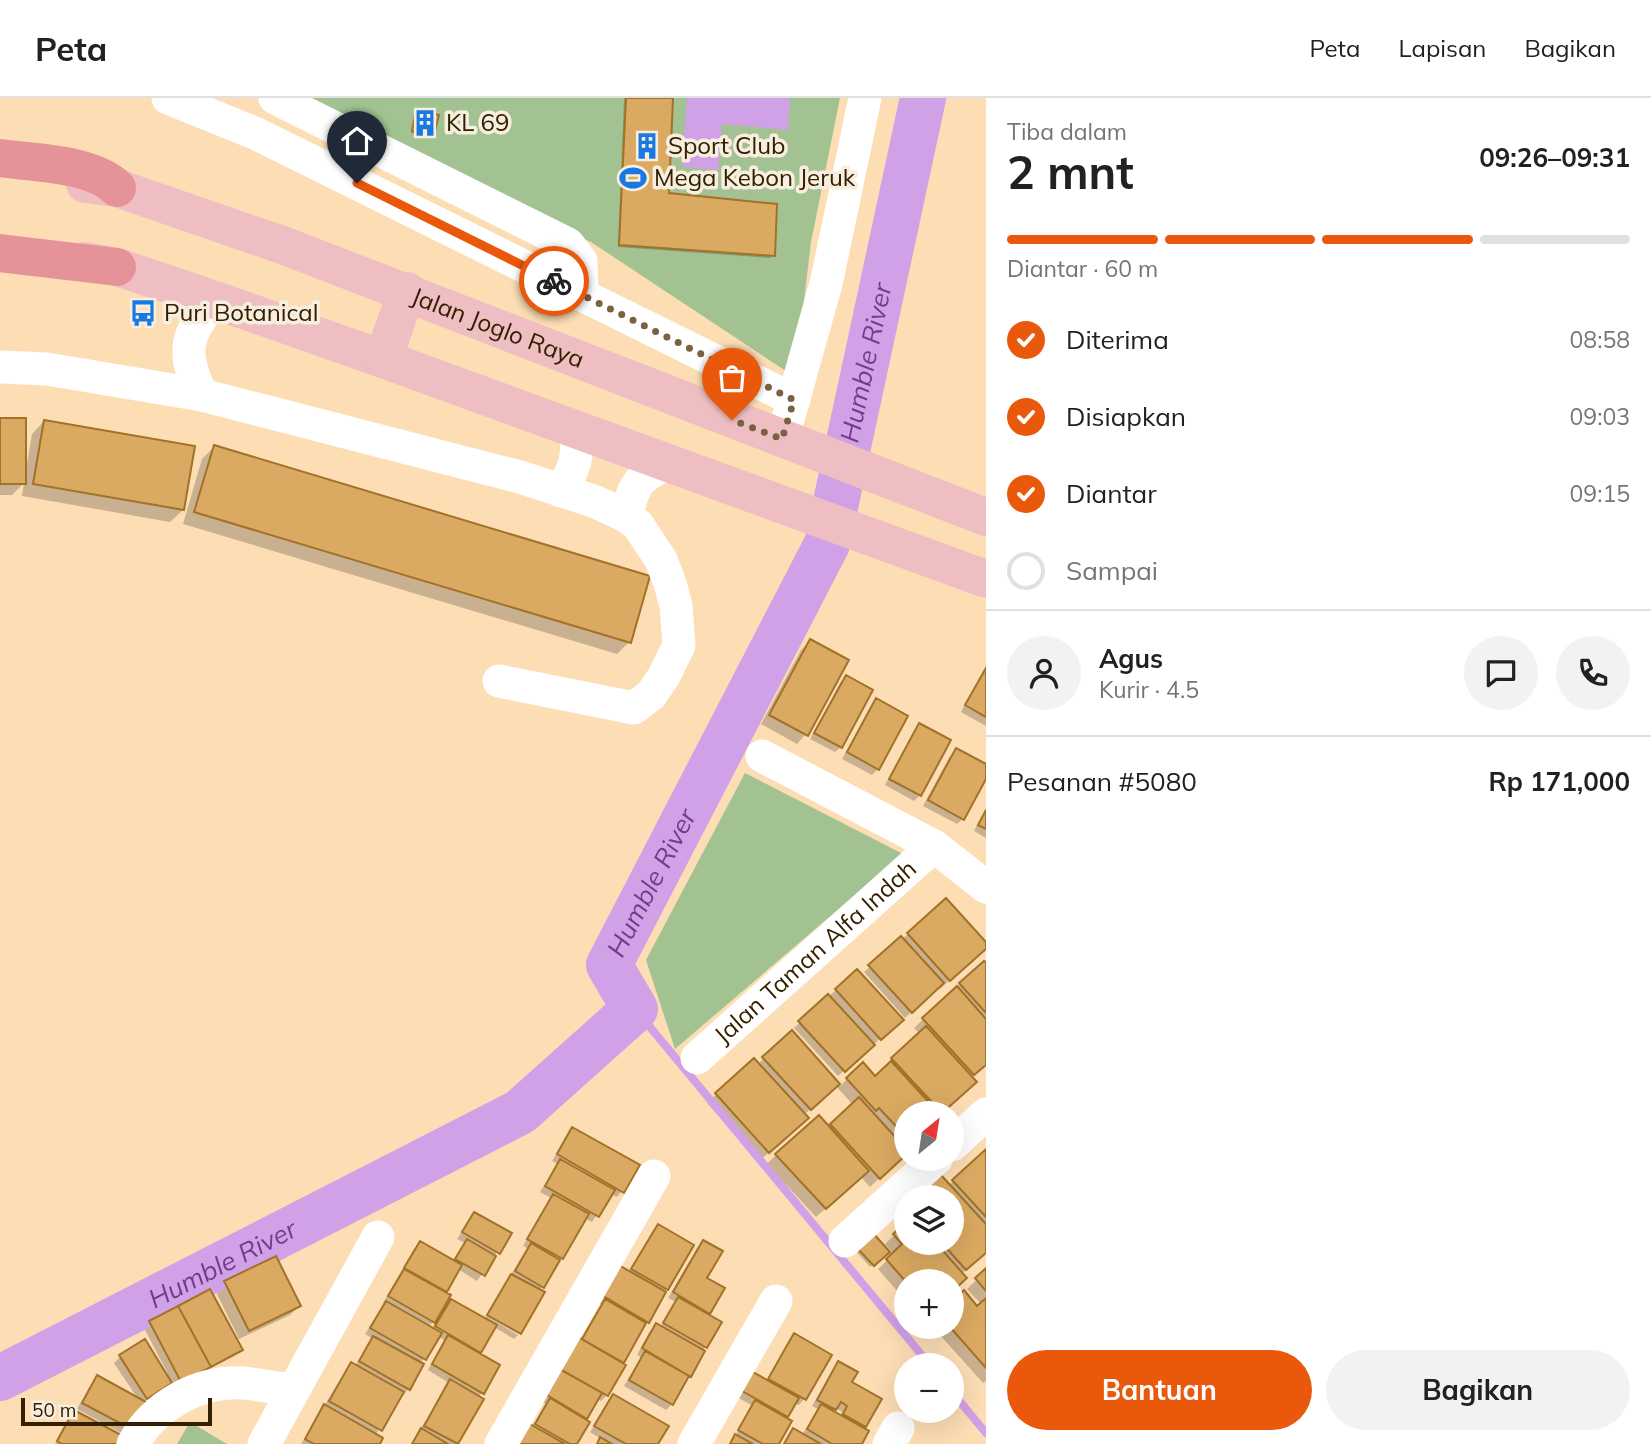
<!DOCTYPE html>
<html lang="id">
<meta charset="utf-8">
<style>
:root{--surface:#fff;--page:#f2f2f2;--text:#202124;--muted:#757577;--line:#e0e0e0;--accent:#ea580c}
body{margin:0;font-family:Mulish,sans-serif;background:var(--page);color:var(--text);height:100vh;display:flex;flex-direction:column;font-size:26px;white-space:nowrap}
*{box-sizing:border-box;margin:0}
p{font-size:23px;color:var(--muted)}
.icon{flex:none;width:38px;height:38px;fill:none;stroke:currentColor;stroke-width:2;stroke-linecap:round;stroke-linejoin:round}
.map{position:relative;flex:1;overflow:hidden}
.panel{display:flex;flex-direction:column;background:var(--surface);width:665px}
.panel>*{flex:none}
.needle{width:46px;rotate:30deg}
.tools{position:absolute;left:894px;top:1003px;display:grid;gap:14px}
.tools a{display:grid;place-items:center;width:70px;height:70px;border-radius:50%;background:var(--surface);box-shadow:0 7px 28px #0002;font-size:35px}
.scale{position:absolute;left:21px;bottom:18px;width:191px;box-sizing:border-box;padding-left:7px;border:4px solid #332001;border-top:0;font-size:19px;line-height:24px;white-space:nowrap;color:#332001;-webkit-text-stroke:5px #f8eee0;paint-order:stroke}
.pin{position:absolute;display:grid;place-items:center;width:60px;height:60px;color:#fff;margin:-72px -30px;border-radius:50% 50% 50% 0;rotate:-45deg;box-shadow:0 0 7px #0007}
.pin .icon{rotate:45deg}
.courier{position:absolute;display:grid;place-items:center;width:70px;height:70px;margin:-35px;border:5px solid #ea580c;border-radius:50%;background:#fff;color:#222;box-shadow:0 2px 9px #0007}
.head em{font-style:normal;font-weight:700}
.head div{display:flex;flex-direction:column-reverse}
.head{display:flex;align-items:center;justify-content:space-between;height:119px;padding:0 21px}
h1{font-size:46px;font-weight:700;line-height:52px}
.bar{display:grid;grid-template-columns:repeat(4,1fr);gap:10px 7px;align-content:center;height:84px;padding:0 21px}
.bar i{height:9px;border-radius:5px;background:var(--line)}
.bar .current{background:var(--accent)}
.bar p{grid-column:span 4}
.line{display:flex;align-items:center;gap:18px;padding:0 21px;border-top:2px solid var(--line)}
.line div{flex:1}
.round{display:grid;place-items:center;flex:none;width:74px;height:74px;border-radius:37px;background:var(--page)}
ol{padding:0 21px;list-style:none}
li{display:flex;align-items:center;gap:21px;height:77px}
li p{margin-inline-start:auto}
li .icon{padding:7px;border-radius:50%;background:var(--accent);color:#fff;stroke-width:4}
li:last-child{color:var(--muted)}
li i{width:38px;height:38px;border:4px solid var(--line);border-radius:50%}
.cta{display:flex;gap:14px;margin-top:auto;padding:14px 21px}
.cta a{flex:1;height:80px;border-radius:42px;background:var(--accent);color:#fff;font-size:28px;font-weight:700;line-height:80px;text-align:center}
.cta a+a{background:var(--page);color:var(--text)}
header{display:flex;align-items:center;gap:42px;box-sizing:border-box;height:98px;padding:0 35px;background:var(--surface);border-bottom:2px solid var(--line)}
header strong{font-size:33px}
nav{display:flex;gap:38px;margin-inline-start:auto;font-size:24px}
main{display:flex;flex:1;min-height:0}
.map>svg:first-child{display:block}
.green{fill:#a3c292}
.water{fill:#d1a1e7}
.shadow{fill:#0003;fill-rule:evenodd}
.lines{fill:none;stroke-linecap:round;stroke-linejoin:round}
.stream{stroke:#d1a1e7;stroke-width:8}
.river{stroke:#d1a1e7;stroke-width:46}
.building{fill:#dbaa62;stroke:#a17227;stroke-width:2}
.minor{stroke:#fff;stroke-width:33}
.major{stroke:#efbec2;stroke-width:38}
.highway{stroke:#e59399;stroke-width:38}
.done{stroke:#796240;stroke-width:7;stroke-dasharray:0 12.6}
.route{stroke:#ea580c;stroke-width:9}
.labels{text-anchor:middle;stroke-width:7;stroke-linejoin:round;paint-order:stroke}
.poi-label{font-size:24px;fill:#332001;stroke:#f8eee0;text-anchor:start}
.street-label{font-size:24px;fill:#332001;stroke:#f8eee0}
.water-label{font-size:26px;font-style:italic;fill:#753a8c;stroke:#f8eee0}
</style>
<header>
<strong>Peta</strong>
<nav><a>Peta</a><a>Lapisan</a><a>Bagikan</a></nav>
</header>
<main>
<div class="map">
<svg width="986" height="1346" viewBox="0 0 986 1346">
<rect width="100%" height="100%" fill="#fcddb4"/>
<path class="green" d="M289,0H840L811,144L795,279L591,144L291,16Z
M745,675L903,756L675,951L646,862Z
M190,1324L227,1346H177Z"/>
<path class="water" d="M687,0H790L788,32L722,26L718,72L682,69Z"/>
<path class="shadow" d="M624,0H672L667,97L773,158L770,160L618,149Z
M417,14L433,37L430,39L411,35Z
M0,322L24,372H26L32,336L44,323L183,412L170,424L22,398L24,385L12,397H0Z
M214,349L629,544L617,556L183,426L202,361Z
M810,543L806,636L797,646L761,626L801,552Z
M986,568V628L961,614Z
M846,579L841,649L835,654L810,641L840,585Z
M876,603L878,671L872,677L842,661L870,609Z
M919,628L920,697L914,703L885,687L914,633Z
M956,652L986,668V678L963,721L957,726L923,708L950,658Z
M986,710V740L974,733Z
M946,803L986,849L940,891L938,889L905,920L864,874Z
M986,867V965L970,979L965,993L940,1015H906V1037L898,1045L906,1055L870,1089L861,1079L816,1119L767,1066L776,1057L828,1030L853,1007L836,988L804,1017L798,1029L759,1063L707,1005L754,962L758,966L791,935L840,988L863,966L875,980L920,936L914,930L960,886Z
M857,873L901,922L838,978L794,930Z
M573,1031L622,1093L617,1099L611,1096L592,1124L584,1120L561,1160L539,1193L520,1234L488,1215L527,1150L523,1148L551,1100L540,1094L558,1066L552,1063L567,1037Z
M986,1054V1153L961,1176L952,1192V1183H906V1203L878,1171L894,1156L885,1146L906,1126V1144H952V1099H919L948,1088Z
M906,1111V1125L900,1118Z
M474,1116L509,1136L477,1183L458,1171L444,1195L440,1214L451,1203L484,1222L486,1218L518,1237L514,1241L494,1229L478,1256L483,1294L478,1299L482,1301L456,1346H411L449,1285L428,1272L444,1242L438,1238L420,1266L408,1291L375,1337L378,1346H301L346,1272L352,1267L355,1268L373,1241L365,1236L385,1206L383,1205L414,1151L420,1145L452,1164L465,1145L457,1141ZM438,1219L432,1231L428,1229Z
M658,1128L667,1191L621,1266L607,1297L601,1303L597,1301L584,1322L575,1346H517L532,1329L546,1306L542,1304L602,1207L595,1203L629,1174L652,1134Z
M703,1144L704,1181L709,1214L706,1217L719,1225L672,1306L666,1312L624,1288L641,1259L637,1257L650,1233L656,1227L660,1230L676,1204L668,1200L697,1150Z
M855,1152L887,1154L870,1169Z
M986,1173V1283L983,1285L932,1228H952V1205L977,1211L981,1206L967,1191Z
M225,1184L299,1208L290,1217L239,1241L216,1194Z
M210,1193L241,1251L235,1257L175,1289L172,1283L144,1303L123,1336L77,1311L91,1286L97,1280L138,1301L114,1265L120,1259L166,1278L168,1276L144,1230L150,1225Z
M794,1238L829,1257L804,1301L799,1307L794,1305L785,1321L777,1346H729L735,1339L751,1307L737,1299L747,1282L766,1283L788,1244Z
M839,1265L850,1285L864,1328L861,1331L860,1346H783L793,1332L802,1337L818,1311L812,1308L833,1271ZM836,1310L842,1314L840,1318L832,1314Z
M613,1298L656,1346H596L601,1341L590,1334Z
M74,1314L117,1346H55L68,1320Z"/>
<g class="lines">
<path class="stream" d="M635,911L930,1267
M952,1294L986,1335"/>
<path class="river" id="s1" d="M0,1280L520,1014L635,911L609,867L827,446L923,0"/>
</g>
<path class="building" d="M626,0H673L669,95L777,106L775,158L619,147Z
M416,12L439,17L434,37L412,33Z
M0,320H26V386H0Z
M44,322L195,348L184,412L33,386Z
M214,347L650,478L631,545L194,414Z
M810,541L849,562L808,638L769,617Z
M986,570V619L965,607Z
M846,577L873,592L842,650L814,635Z
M876,600L908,618L879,672L847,654Z
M919,625L951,642L921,698L889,681Z
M956,650L986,666V681L964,722L928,702Z
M986,712V731L978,727Z
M946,800L986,844V851L950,883L907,835Z
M901,838L944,885L912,915L868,867Z
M984,863L986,864V915L959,885Z
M857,871L904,922L881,942L835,891Z
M957,888L986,921V967L974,977L922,920Z
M828,896L875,947L845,974L798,923Z
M926,928L977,984L942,1015L891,960Z
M792,932L840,986L811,1012L762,959Z
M754,960L809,1020L769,1055L715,995Z
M891,963L936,1012L933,1015H906V1039L879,1010L876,1013L846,980L863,964L875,978Z
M859,999L906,1051V1057L880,1081L830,1026Z
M819,1017L869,1073L826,1111L775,1056Z
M572,1029L640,1067L624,1095L557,1056Z
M986,1051V1119L952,1082Z
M560,1061L615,1092L599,1119L545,1088Z
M941,1077L986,1126V1155L966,1172L941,1144H952V1099H916Z
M553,1096L589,1116L563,1161L527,1141Z
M474,1114L512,1135L500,1156L462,1134Z
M906,1124V1144H935L967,1180L952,1194V1183L906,1184L886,1161L902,1146L893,1136Z
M658,1126L694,1147L668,1192L631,1171Z
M872,1134L890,1154L874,1168L856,1149Z
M467,1141L496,1158L485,1178L455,1161Z
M703,1142L723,1153L707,1180L725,1190L710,1216L673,1194Z
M420,1143L462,1167L447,1194L404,1170Z
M531,1145L560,1162L544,1190L515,1173Z
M276,1158L301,1208L249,1233L224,1183Z
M617,1166L666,1194L649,1225L600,1196Z
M986,1170V1193L975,1180Z
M404,1171L451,1197L435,1225L388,1198Z
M511,1176L545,1194L521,1236L487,1217Z
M210,1191L243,1252L211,1269L178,1208Z
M964,1192L977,1208L986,1200V1270L949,1228H952V1203Z
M678,1199L722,1224L707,1250L663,1225Z
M451,1201L497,1227L481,1255L435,1228Z
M605,1201L646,1225L624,1265L582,1241Z
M386,1203L442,1235L426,1262L370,1230Z
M178,1208L211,1269L181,1284L149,1223Z
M656,1225L705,1253L691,1279L642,1250Z
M571,1235L626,1267L608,1298L553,1267Z
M794,1235L832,1257L806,1302L768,1281Z
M448,1237L500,1267L484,1296L432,1266Z
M373,1238L424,1266L410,1292L359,1263Z
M145,1241L172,1285L147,1301L119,1257Z
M645,1253L689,1278L673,1307L629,1282Z
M838,1263L858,1274L852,1284L882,1301L866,1329L843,1316L847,1308L841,1304L836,1312L817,1302Z
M351,1264L404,1294L382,1333L329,1303Z
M561,1272L602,1295L587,1321L547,1297Z
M753,1274L799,1300L788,1319L742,1293Z
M97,1277L146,1304L131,1331L82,1305Z
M450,1281L484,1301L458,1346L424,1328Z
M613,1296L669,1328L658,1346H626L594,1328Z
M550,1300L590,1324L577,1346H570L535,1326Z
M755,1302L792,1323L779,1346H763L738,1332Z
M324,1306L383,1340L380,1346H314L305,1341Z
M821,1306L869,1333L862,1346H832L807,1331Z
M74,1312L123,1338L119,1346H62L57,1343Z
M530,1326L565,1346H519Z
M421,1330L448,1346H412Z
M793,1330L821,1346H784Z
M735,1336L753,1346H730Z
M600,1339L612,1346H597Z"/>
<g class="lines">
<g class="minor">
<path d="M168,0L257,36L794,302"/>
<path d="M275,0L568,146L581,163L582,197"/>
<path d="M0,269L47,271L202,297L520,379L596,404L626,418L638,427L661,462L670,485L676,508L679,547L664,578L651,597L634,610L499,583"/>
<path d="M202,297C181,255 185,236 215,202"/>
<path d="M788,321L826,186L865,0"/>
<path d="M561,393C576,369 578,359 576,331"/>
<path d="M626,418C635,383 638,380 670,364"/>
<path d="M762,658L934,748L986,789"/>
<path id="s2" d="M697,960L934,748"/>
<path d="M952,1047L986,1016"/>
<path d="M845,1143L937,1060"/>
<path d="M133,1346C154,1307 200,1282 244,1285C260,1287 277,1290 293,1292"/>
<path d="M264,1346L378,1139"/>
<path d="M501,1346L654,1078"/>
<path d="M694,1346L776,1203"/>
<path d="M889,1346L898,1330"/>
</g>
<g class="major">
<path id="s3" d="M85,86L117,90L285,148L986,419"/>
<path d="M84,163L117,169L215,202L383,261L986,481"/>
<path d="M383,261L407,193"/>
</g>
<path class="highway" d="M0,60C34,65 92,65 117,90
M0,155L117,169"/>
</g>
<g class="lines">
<path class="done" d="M554,183L794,302L782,341L732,322"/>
<path class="route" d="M357,85L554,183"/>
</g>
<defs>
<symbol id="building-bare" viewBox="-9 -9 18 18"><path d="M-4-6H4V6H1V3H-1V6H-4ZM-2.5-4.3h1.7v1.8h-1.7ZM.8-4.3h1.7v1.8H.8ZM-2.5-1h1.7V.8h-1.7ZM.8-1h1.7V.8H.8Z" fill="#1979e2" stroke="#f8eee0" stroke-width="2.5" paint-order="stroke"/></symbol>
<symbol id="stadium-bare" viewBox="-9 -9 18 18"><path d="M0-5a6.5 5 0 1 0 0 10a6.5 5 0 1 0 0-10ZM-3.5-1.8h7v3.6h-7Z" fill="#1979e2" stroke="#f8eee0" stroke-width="2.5" paint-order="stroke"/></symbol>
<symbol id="bus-bare" viewBox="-9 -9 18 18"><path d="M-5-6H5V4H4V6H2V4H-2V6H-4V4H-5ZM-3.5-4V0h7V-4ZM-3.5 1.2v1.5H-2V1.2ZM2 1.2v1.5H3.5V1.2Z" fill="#1979e2" stroke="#f8eee0" stroke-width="2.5" paint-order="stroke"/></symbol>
</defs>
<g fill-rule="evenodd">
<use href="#building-bare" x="406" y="6" width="38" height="38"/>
<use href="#building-bare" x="628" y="29" width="38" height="38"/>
<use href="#stadium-bare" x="614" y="61" width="38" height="38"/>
<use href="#bus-bare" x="124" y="196" width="38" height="38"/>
</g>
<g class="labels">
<g class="poi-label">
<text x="446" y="33">KL 69</text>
<text x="668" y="56">Sport Club</text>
<text x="654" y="88">Mega Kebon Jeruk</text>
<text x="164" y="223">Puri Botanical</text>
</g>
<g class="street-label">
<text dy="8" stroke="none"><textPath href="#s3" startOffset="438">Jalan Joglo Raya</textPath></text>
<text dy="8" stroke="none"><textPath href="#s2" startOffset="159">Jalan Taman Alfa Indah</textPath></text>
</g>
<g class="water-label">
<text dy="9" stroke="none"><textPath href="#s1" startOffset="1449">Humble River</textPath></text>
<text dy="9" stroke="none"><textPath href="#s1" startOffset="882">Humble River</textPath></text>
<text dy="9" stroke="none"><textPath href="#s1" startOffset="250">Humble River</textPath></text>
</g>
</g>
</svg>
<div class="tools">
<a><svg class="needle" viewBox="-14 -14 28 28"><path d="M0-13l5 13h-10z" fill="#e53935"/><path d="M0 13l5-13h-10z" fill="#757577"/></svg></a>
<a><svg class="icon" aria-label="layers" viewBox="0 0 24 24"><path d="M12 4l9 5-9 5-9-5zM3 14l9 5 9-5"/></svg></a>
<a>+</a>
<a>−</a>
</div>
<div class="scale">50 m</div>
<div class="pin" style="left:732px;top:322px;background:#ea580c"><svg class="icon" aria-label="bag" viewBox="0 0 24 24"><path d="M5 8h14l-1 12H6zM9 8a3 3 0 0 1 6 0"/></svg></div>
<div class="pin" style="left:357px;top:85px;background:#1f2937"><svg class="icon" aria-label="home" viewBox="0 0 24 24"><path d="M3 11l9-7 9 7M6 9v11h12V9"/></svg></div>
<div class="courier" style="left:554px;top:183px"><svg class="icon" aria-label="bike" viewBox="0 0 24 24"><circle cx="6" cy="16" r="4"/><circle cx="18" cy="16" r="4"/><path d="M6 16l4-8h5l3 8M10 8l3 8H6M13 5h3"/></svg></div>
</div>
<section class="panel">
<div class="head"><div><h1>2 mnt</h1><p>Tiba dalam</p></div><em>09:26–09:31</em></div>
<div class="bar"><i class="current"></i><i class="current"></i><i class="current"></i><i></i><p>Diantar · 60 m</p></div>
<ol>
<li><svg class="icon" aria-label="check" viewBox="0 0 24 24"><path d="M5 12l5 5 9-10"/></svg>Diterima<p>08:58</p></li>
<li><svg class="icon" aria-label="check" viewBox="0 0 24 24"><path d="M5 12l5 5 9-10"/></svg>Disiapkan<p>09:03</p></li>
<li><svg class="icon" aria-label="check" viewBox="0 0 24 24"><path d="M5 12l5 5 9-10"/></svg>Diantar<p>09:15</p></li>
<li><i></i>Sampai</li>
</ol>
<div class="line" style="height:126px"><a class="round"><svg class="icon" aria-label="person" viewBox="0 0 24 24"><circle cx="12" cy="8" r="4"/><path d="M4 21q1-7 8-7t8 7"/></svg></a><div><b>Agus</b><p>Kurir · 4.5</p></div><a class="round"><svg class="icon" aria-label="chat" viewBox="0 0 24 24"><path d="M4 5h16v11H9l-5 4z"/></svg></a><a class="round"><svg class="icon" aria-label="phone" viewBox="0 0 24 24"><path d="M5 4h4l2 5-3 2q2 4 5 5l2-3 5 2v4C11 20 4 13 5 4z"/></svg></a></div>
<div class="line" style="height:91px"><div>Pesanan #5080</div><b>Rp 171,000</b></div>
<div class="cta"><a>Bantuan</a><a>Bagikan</a></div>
</section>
</main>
